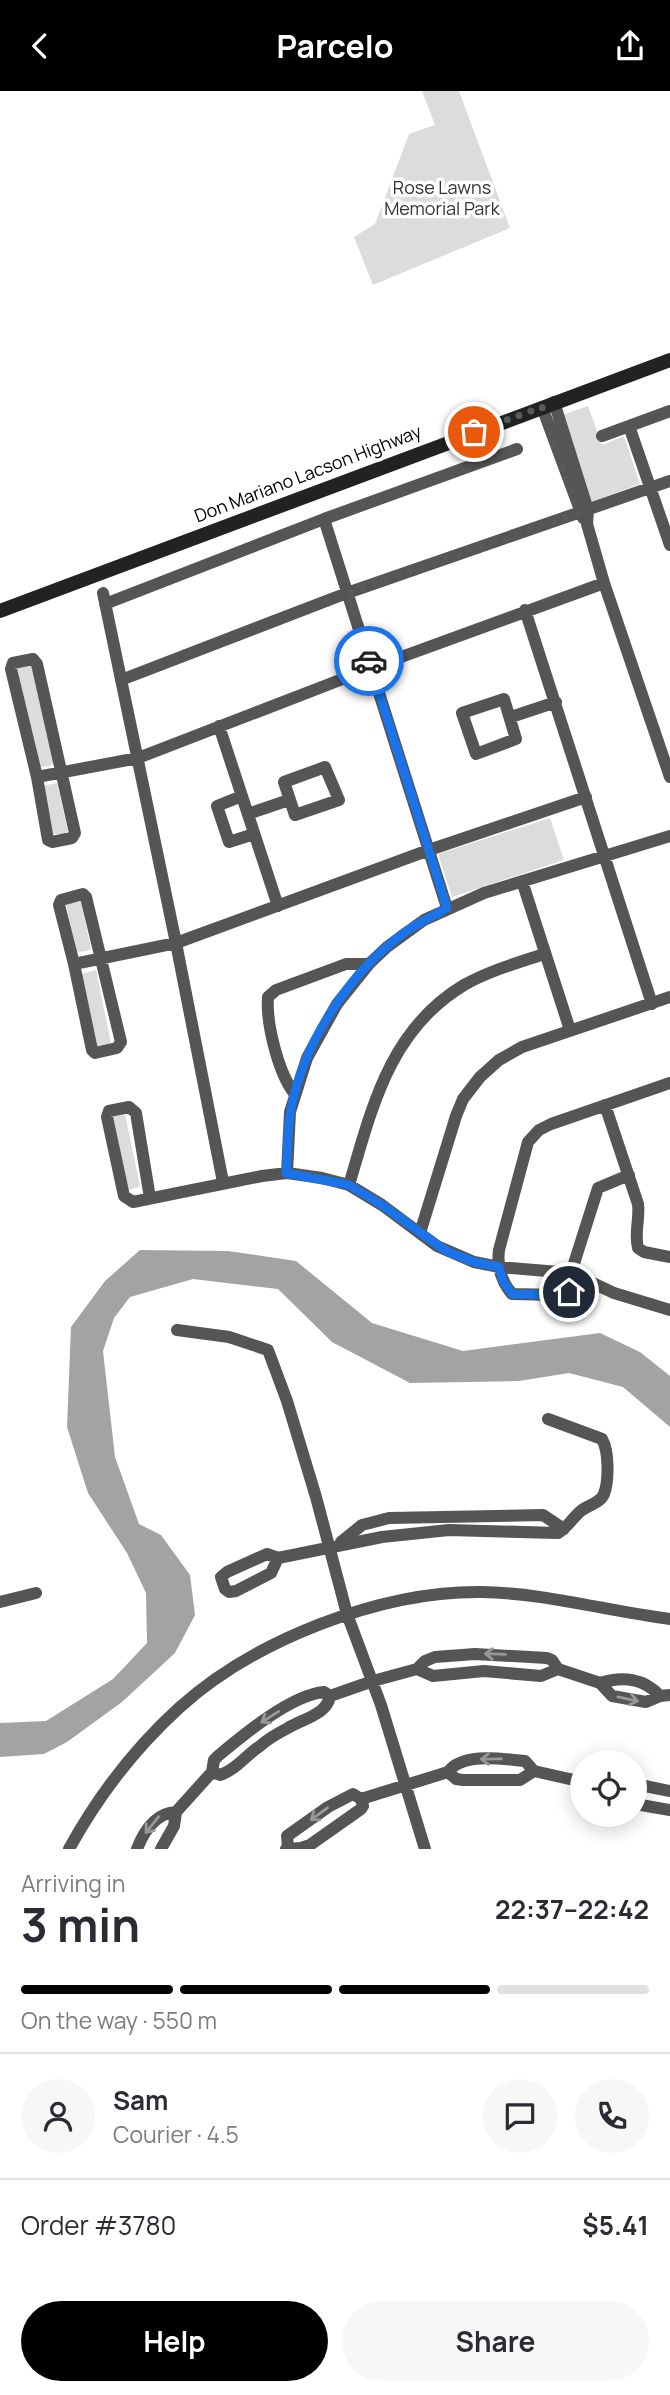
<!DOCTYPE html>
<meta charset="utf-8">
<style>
:root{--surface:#fff;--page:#f7f7f7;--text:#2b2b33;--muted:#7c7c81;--line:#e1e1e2;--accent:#000}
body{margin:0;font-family:Manrope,sans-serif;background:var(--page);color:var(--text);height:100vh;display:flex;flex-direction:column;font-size:26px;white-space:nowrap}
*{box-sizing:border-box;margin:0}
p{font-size:23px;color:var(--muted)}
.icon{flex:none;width:38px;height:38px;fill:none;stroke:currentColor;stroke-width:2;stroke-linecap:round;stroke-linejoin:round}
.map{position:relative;height:1758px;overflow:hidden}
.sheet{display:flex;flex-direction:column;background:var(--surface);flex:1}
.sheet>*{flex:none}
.buttons{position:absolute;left:570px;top:1659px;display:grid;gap:14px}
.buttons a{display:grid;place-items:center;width:77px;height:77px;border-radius:50%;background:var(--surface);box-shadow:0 4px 18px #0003;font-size:35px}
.pin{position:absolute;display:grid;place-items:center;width:60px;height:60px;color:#fff;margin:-30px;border:4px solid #fff;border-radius:50%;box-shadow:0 2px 7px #0007}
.courier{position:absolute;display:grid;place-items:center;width:70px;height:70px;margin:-35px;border:5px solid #1a73e8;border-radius:50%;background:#fff;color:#222;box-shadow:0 2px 9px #0007}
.summary em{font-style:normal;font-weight:700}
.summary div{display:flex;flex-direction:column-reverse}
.summary{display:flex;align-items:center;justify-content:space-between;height:119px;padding:0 21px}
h1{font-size:46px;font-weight:700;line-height:52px}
.bar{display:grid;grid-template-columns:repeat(4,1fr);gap:10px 7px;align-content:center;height:84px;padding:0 21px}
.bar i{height:9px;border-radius:5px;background:var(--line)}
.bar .current{background:var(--accent)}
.bar p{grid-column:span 4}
.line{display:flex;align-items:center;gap:18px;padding:0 21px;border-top:2px solid var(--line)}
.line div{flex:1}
.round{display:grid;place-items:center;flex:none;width:74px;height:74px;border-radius:37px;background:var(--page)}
.button{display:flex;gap:14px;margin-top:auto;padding:14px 21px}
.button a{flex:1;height:80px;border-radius:42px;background:var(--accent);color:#fff;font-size:28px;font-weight:700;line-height:80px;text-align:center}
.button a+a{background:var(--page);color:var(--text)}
header{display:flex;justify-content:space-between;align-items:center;height:91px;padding:0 21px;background:var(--accent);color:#fff;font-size:32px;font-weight:700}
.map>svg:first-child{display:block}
.green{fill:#dcdcdc}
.water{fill:#a3a3a3}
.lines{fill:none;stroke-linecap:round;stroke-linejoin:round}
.street{stroke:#555;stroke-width:12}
.secondary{stroke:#222;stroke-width:14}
.oneway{stroke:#999}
.done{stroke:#595959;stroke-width:7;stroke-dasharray:0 12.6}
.route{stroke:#1a73e8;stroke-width:9}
.labels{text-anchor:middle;stroke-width:7;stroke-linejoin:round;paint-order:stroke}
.park-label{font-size:18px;fill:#333;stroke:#fff}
.street-label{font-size:18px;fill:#000;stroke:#fff}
</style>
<header><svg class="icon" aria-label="back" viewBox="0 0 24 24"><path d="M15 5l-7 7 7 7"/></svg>Parcelo<svg class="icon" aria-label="share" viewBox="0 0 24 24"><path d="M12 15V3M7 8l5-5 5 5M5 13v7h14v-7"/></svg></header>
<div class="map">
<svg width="670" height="1758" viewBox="0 0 670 1758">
<rect width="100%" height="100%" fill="#fff"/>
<path class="green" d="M422,0H459L510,137L373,194L354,146L375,133L409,43L435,34Z
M588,315L602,354L624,345L640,393L591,411L562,324Z
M32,574L54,672L50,675L39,676L17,577Z
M57,692L68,740L64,743H53L42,695Z
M550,727L564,769L452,806L438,763Z
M81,810L91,858L87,860L76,861L66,813Z
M96,879L111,952L107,955H96L81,883Z
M125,1023L140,1095L129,1099L110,1026Z"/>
<path class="water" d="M140,1159L228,1160L296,1170L372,1232L463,1260L600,1242L640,1261L670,1285V1336L623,1296L569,1282L519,1290L410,1292L332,1251L278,1198L193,1188L130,1206L114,1227L103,1260L115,1366L139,1433L161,1444L190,1484L195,1524L175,1562L122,1611L67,1651L44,1663L0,1666V1632L46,1630L113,1588L147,1552L146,1502L127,1462L88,1402L67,1336L71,1236L105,1190Z"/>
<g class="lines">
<path class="street" d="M554,311L588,419L587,433L604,492L670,686
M542,316L583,427
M629,335L670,454
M602,345L670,320
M324,428L447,817
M103,502L176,852L223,1091
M105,513L324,428L517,358
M525,519L652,913
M33,568L37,573L75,742L72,747L52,751L48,749L37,686L11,578L13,572Z
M121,589L347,502L670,390
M504,608L516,648L476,663L462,622Z
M511,626L556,611
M219,635L278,815
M325,676L339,709L295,724L284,691Z
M37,686L138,667L371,577L604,492
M242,705L217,715L229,751L254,743
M248,723L289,709
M522,790L570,939
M83,803L86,806L121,951L117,957L95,962L92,959L74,873L59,814L61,809Z
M74,873L176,852L429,759L586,706
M294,1002C278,981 266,932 268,906L276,899L346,873H369
M605,1014L638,1113C640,1128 634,1142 638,1157L644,1161L670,1166
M287,1082L290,1021L307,967L337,913L369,873L387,856L424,829L484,802L670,745
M349,1094C372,1017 389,939 464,894C489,880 517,872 544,863
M150,1107L136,1022L129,1016L109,1020L107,1026L124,1105L133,1111L262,1085L287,1082L322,1087L349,1094L382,1114L437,1155L474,1171L499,1176L571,1182L614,1202L670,1219
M420,1142L456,1025L463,1008L480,986L499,969L522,956L670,906
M571,1182L598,1097L629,1084
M585,1189L576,1197L558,1204L512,1203C501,1190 497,1175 499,1159L528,1051L539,1039L551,1033L670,992
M177,1239L229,1246L268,1259L287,1310L316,1406L347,1523L381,1614L425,1758
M341,1451L362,1434L389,1427L543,1424L564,1438
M278,1467L271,1482L236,1500L229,1501L225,1498L221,1486L227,1481L267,1463L278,1467L382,1446L449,1439L558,1442C568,1436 573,1426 582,1419C589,1414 600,1412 604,1403C609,1390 609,1360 602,1348L548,1328
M0,1511L36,1502
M417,1578L433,1585L484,1580L541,1585L558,1578
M600,1592C622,1585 644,1587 660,1605
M212,1681L220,1684C236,1679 246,1664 260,1655C268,1648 278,1642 288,1637C302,1628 327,1624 330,1605
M448,1681L456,1688L463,1689H520L534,1680
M635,1693L670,1700
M361,1708L448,1681C463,1661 503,1668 525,1670L534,1680L583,1691
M635,1713L670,1719
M288,1756L287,1745L328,1716L353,1703L361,1708
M69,1758C98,1705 134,1658 179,1617C254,1549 380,1500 481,1501C546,1502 606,1520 670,1528
M137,1758C144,1740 156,1722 176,1721
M161,1758L174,1735L176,1721L212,1681L214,1669L218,1665C243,1644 291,1604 324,1601L330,1605L373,1590L417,1578L425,1570L435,1566L475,1563L547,1567L552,1569L558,1578L600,1592L612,1605L646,1611L660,1605L670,1604
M286,1758L301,1757L310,1754L361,1718L363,1715L361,1708"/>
<path class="secondary" d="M0,520L670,269"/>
</g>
<defs><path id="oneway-shaft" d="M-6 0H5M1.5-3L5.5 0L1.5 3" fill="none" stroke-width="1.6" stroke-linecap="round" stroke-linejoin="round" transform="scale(1.75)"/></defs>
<g class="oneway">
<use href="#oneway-shaft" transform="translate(495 1563) rotate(-178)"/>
<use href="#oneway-shaft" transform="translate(628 1608) rotate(12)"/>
<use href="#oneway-shaft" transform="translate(270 1626) rotate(148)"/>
<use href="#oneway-shaft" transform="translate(491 1668) rotate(179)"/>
<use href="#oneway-shaft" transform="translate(319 1723) rotate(144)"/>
<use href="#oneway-shaft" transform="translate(152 1734) rotate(129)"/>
</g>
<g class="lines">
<path class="done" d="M369,570L347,502L579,422L542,316L474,341"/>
<path class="route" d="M369,570L447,817C433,825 418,832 405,841C350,881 304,950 291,1018C287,1038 288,1061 286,1082L349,1094L382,1114L446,1160L474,1171L499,1176L503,1190L512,1203L558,1204L569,1201"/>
</g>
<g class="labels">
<g class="park-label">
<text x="442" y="103">Rose Lawns<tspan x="442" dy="21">Memorial Park</tspan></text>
</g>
<g class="street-label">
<text transform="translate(308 383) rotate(-21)" y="6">Don Mariano Lacson Highway</text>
</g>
</g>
</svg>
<div class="buttons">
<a><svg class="icon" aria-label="locate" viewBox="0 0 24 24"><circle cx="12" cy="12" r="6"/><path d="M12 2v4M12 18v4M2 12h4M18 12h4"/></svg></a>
</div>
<div class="pin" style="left:474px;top:341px;background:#ea580c"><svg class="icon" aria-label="bag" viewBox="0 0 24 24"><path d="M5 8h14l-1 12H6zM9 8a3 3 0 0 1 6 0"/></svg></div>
<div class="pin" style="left:569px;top:1201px;background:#1f2937"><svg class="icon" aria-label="home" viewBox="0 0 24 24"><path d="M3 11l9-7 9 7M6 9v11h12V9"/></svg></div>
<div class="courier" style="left:369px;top:570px"><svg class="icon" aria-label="car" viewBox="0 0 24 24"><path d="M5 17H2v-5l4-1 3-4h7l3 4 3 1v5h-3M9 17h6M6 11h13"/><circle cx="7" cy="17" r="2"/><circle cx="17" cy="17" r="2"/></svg></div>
</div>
<section class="sheet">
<div class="summary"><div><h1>3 min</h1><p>Arriving in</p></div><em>22:37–22:42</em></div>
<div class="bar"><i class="current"></i><i class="current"></i><i class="current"></i><i></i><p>On the way · 550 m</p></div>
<div class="line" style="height:126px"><a class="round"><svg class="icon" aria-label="person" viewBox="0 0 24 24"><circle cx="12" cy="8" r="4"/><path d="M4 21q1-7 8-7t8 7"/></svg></a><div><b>Sam</b><p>Courier · 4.5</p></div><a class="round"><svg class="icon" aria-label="chat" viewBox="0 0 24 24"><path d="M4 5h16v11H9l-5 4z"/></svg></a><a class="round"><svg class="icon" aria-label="phone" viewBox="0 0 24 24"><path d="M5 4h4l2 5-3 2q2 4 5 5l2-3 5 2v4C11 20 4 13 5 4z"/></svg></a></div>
<div class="line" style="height:91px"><div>Order #3780</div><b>$5.41</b></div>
<div class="button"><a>Help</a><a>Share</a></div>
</section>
